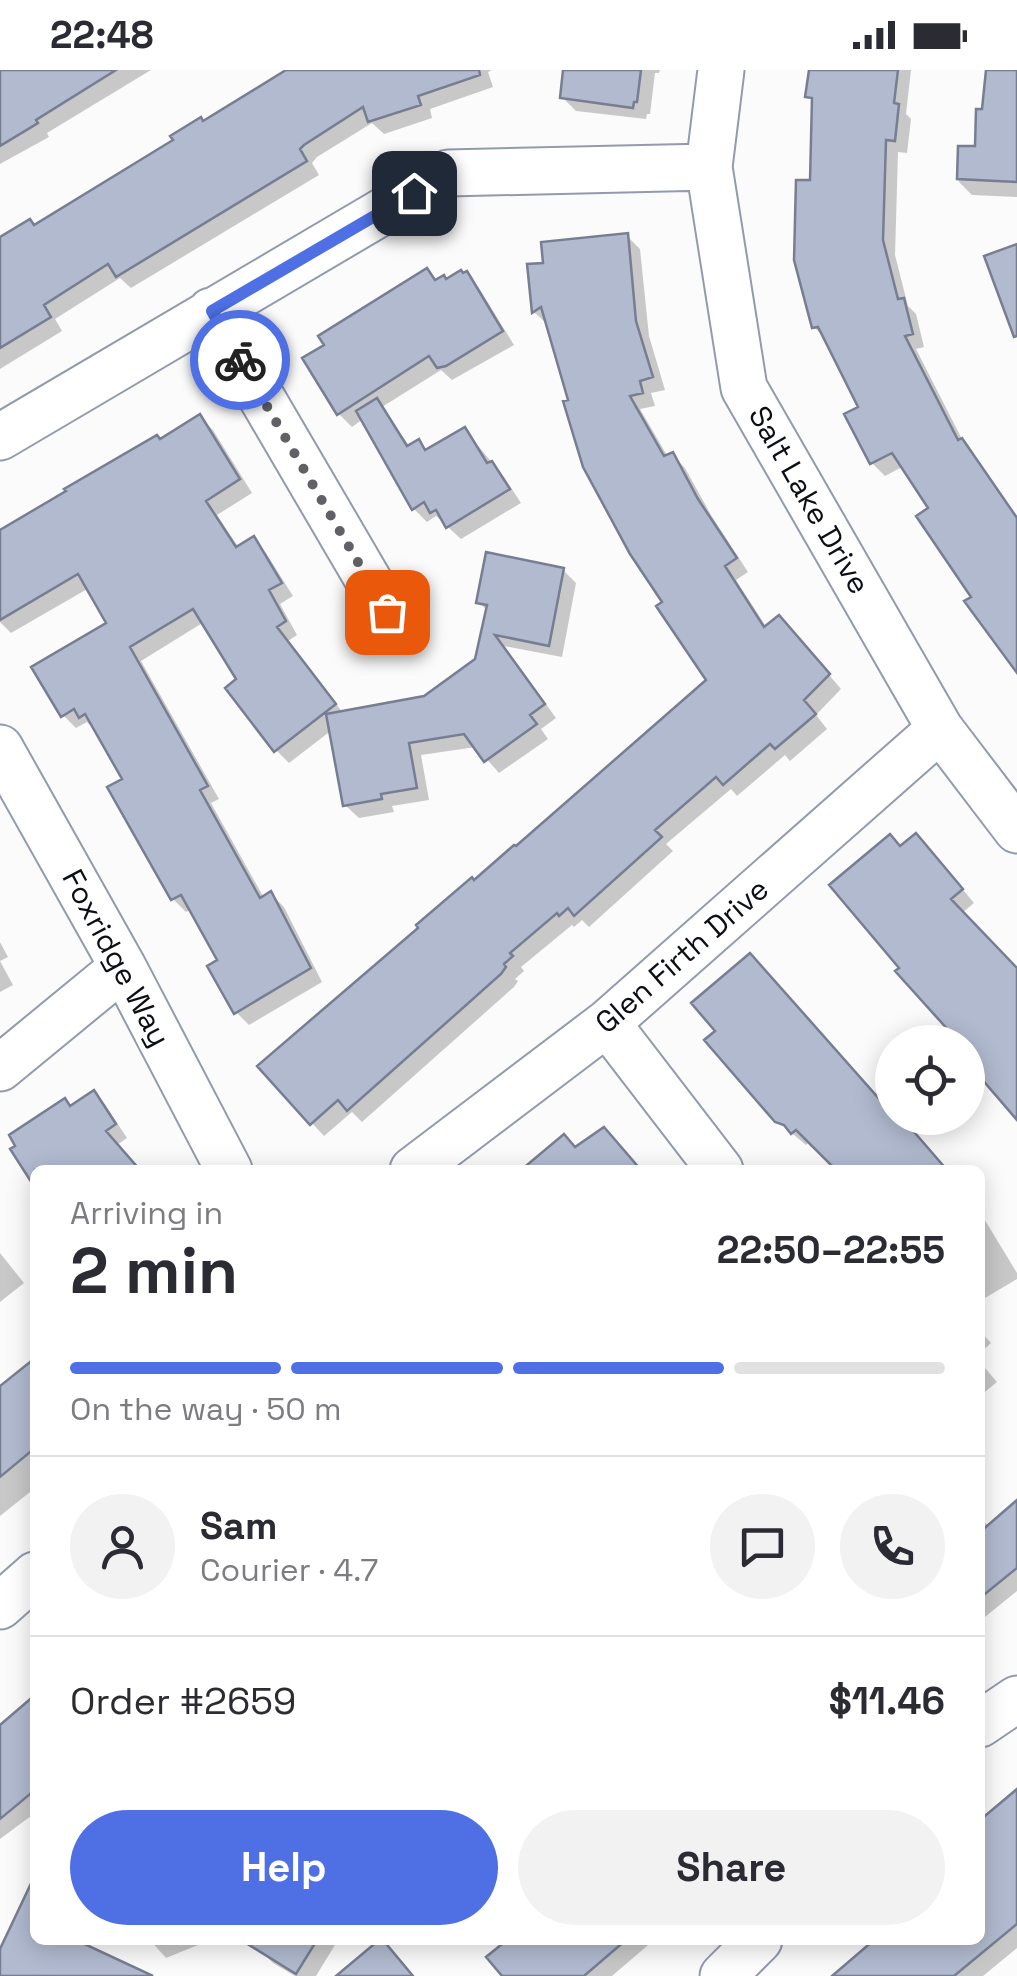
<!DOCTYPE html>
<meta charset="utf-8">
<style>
:root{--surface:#fff;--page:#f2f2f3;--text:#2b2b33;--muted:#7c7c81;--line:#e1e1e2;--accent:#4e70e4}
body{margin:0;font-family:"Space Grotesk",sans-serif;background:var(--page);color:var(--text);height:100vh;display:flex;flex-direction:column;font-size:38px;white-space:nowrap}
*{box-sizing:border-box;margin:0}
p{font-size:32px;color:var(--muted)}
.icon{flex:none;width:55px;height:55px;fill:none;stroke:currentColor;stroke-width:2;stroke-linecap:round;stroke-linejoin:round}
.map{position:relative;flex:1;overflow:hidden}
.panel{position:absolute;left:30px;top:1095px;width:955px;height:780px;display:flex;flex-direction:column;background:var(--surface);border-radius:15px;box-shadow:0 5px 25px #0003}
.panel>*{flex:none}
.fabs{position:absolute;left:875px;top:955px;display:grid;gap:20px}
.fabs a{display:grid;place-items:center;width:110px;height:110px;border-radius:50%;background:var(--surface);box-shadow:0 5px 25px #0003;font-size:50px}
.pin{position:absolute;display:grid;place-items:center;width:85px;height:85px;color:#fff;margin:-42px;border-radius:20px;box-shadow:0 5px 15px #0006}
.courier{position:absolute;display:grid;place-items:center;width:100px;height:100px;margin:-50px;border:8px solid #4e70e4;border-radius:50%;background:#fff;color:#222;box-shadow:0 2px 12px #0007}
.overview em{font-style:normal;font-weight:700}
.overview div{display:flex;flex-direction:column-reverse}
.overview{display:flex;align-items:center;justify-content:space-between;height:170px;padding:0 40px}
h1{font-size:65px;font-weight:700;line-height:75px}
.bar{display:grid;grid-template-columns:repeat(4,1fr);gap:15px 10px;align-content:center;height:120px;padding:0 40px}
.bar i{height:12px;border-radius:8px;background:var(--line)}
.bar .selected{background:var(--accent)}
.bar p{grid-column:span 4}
.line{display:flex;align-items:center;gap:25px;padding:0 40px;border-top:2px solid var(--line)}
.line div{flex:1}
.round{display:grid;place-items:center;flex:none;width:105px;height:105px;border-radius:52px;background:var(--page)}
.primary-button{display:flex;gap:20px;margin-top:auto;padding:20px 40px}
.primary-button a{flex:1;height:115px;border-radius:60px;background:var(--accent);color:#fff;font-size:40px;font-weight:700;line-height:115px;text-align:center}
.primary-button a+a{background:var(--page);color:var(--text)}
.status{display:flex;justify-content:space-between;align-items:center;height:70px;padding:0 50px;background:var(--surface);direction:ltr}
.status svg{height:28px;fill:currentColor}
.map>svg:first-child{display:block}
.shadow{fill:#0003}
.building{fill:#b1bacf;stroke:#777e92;stroke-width:2.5}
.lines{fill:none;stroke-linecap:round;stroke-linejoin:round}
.minor-casing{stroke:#929aae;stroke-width:49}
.minor{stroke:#fff;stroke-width:45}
.done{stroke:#5f6166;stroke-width:10;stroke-dasharray:0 18}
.route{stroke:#4e70e4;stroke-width:12}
.labels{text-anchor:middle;stroke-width:10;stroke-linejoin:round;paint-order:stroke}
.street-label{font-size:30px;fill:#0b0e15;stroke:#fff}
</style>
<div class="status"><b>22:48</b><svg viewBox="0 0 49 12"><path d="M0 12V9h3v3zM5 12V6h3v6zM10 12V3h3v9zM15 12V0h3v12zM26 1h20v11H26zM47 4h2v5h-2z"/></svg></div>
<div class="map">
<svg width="1017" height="1906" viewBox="0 0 1017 1906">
<rect width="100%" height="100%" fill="#fbfbfb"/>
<path class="shadow" d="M0,0H151L47,63L49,67L0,94Z
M291,0H492L488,2L493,17L430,39L432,48L384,64L372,53L317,87L312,93L319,105L131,218L120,208L55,249L62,261L0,299V170L35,158Z
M566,0H660L659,3H655L650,44H647L646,49L576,41L563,28Z
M811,0H911L906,44L911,49L907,83L898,82L895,185L908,236L916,244L924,277L916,279L965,375L1017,446V600L974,527L932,439L904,396L885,406L872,393L861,338L827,270L814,257V32L808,26Z
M989,0H1017V127L972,125L959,112L960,78L977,79Z
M627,166L640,179L649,266L665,320L651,323L655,336L640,339L668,387L672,385L685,398L711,445L748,502L736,510L767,558L792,561L841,619L816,645L827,659L790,691L785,685L737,726L731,719L666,774L673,781L589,857L582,850L574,857L572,855L521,897L524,901L515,909L518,911L514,917L362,1052L352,1042L324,1066L312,1053L474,813L709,610L666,533L571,332L547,254L534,242L530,196L546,195Z
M466,204L479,218L514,275L452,310L441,300L382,337L410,377L418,373L428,382L465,360L504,407L521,433L461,469L436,446L427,452L414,439L363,349L352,357L339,344L437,212Z
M200,347L213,360L252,423L217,445L239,478L253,470L266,483L293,526L280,534L297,565L288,571L343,643L425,628L478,591L488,541L478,532L563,500L576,513L562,587L504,576L556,648L541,659L548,669L499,703L476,677L421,685L429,730L392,736L394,742L359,748L345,735L332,660L289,693L276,680L240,610L204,552L141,591L219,729L211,733L264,828L271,824L284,837L322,912L249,955L236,942L221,891L191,839L186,842L173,829L111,718L125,710L94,659L87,652L76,658L63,645L109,554L89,518L11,563L0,552V463Z
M901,778L929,779L974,833L962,843L1017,901V1046L968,989V972H959L961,971Z
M0,872L8,887L0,891L13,915L0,922Z
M94,1024L106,1036L127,1068L117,1075L138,1100H35V1112L14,1080Z
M886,1032L892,1039V1048H901L946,1100H839L809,1072L806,1075L777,1051Z
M980,1142L1017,1203V1209L980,1231Z
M0,1183L24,1213L0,1232Z
M980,1261L991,1273L980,1283Z
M35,1291V1418L0,1446V1320Z
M980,1292L997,1312L980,1326Z
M1017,1433V1521L980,1551V1447L989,1457Z
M35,1629V1743L0,1769V1658Z
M1017,1722V1878L983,1906H833L877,1870H980V1753Z
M150,1870H202L203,1873L166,1888Z
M266,1870H338L316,1906H295L273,1893L260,1880Z
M511,1870H654L612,1906H502Z"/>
<path class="building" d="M0,0H116L36,50L38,53L0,76Z
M286,0H479L480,5L418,26L421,35L368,52L363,37L304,75L300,79L307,91L116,207L108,194L44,235L51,247L0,278V167L30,149L34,155L173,70L170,66L201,47L203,51Z
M563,0H641L637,32H634L633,38L560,28Z
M809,0H898L894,33L899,34L895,71L886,70L883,170L898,229L904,228L913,264L905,266L958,370L962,368L1017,448V603L964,531L971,527L916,446L928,438L892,383L870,394L844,344L858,337L818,257L812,258L794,190L796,110H810L812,28L805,27Z
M986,0H1017V112L957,109L958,76H975L976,39H982Z
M628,163L636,251L653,307L640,311L643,323L630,326L664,386L673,382L698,429L737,488L725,496L764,557L779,545L830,604L804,630L816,644L775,679L770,674L723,715L716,707L655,760L662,767L574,846L568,838L559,846L557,843L510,883L513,886L504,894L506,897L501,904L347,1041L338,1030L310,1055L257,996L418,858L416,855L472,807L474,810L514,775L516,776L706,610L656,536L662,532L630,484L583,397L563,331L568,330L541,237L532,243L527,194L543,193L541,172Z
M1017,174V266L1014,267L984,186Z
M427,198L435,210L444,205L446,209L461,200L463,203L467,201L503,261L446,296L437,298L429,286L337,345L302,288L324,275L318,266Z
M377,328L407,376L419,369L425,380L465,357L487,393L492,391L510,419L446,458L436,440L430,443L424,432L412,440L356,341Z
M200,344L240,409L206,431L236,477L254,466L282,513L269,520L286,551L277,557L336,634L274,682L225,618L236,609L193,539L130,577L208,716L200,720L260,828L271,821L311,898L234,944L207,896L217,890L181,825L171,830L107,717L122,709L85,644L79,648L74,639L61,647L31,597L106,553L78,504L0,550V460L66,421L64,419L157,365L160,369Z
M486,482L564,498L549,576L495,565L545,634L530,645L537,654L484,692L464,664L409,673L417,718L381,724L382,729L343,736L326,644L424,626L475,589L487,535L476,533Z
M916,763L963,819L951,829L1017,898V1050L968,993V972H959L895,901L899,898L829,815L890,764L900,776Z
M750,883L882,1032L886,1029L892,1036V1048H902L947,1100H836L796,1060L791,1064L784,1055L775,1052L704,970L715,961L691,933Z
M94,1020L116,1054L106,1061L140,1100H35V1107L30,1110L10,1079L15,1076L9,1065L65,1028L70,1036Z
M604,1057L641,1100H521L564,1064L575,1077Z
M35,1288V1378L0,1407V1316Z
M1017,1430V1498L980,1528V1462Z
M35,1625V1720L0,1749V1655Z
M1017,1719V1854L954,1906H832L874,1870H980V1750Z
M35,1805V1870H76L153,1906H0V1879Z
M241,1870H317L296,1904Z
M379,1870H383L413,1906H336Z
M507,1870H626L584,1906H502L486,1887Z"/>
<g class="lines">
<defs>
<path id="minor" d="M721,0L709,97L744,318L940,659L1017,760
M211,241L387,542
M0,367L448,103L709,97
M0,678L123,897L229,1100
M607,953L720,1100
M0,998L123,897
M413,1100L607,953L940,659
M0,1536L35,1505
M980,1654L1017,1629
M723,1906L759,1870"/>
</defs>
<use href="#minor" class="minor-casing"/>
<use href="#minor" class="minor"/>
</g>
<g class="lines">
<path class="done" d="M240,290L387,542"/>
<path class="route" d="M240,290L212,241L414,123"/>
</g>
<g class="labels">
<g class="street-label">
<text transform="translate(809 430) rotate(60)" y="10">Salt Lake Drive</text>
<text transform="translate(682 886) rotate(-41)" y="10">Glen Firth Drive</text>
<text transform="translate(116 888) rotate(62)" y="10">Foxridge Way</text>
</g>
</g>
</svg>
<div class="fabs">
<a><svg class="icon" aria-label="locate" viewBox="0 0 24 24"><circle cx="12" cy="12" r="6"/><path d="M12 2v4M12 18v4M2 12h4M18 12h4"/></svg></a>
</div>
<div class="pin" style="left:387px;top:542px;background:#ea580c"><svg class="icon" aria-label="bag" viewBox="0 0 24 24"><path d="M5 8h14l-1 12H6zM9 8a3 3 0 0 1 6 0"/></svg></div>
<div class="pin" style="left:414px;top:123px;background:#1f2937"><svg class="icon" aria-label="home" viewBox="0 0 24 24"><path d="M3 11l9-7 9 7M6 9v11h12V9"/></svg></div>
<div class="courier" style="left:240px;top:290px"><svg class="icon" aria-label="bike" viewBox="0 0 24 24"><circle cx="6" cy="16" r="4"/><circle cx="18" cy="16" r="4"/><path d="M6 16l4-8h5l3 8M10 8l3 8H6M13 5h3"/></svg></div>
<section class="panel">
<div class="overview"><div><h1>2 min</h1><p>Arriving in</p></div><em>22:50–22:55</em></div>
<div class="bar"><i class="selected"></i><i class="selected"></i><i class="selected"></i><i></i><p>On the way · 50 m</p></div>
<div class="line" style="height:180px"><a class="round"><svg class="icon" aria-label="person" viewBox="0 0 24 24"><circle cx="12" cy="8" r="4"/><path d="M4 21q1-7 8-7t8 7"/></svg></a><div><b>Sam</b><p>Courier · 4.7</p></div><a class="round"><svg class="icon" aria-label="chat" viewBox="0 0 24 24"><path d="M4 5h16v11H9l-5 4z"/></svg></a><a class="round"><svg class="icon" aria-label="phone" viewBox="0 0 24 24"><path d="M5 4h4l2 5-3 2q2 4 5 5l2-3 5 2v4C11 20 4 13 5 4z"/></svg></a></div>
<div class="line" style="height:130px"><div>Order #2659</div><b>$11.46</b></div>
<div class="primary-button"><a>Help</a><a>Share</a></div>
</section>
</div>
